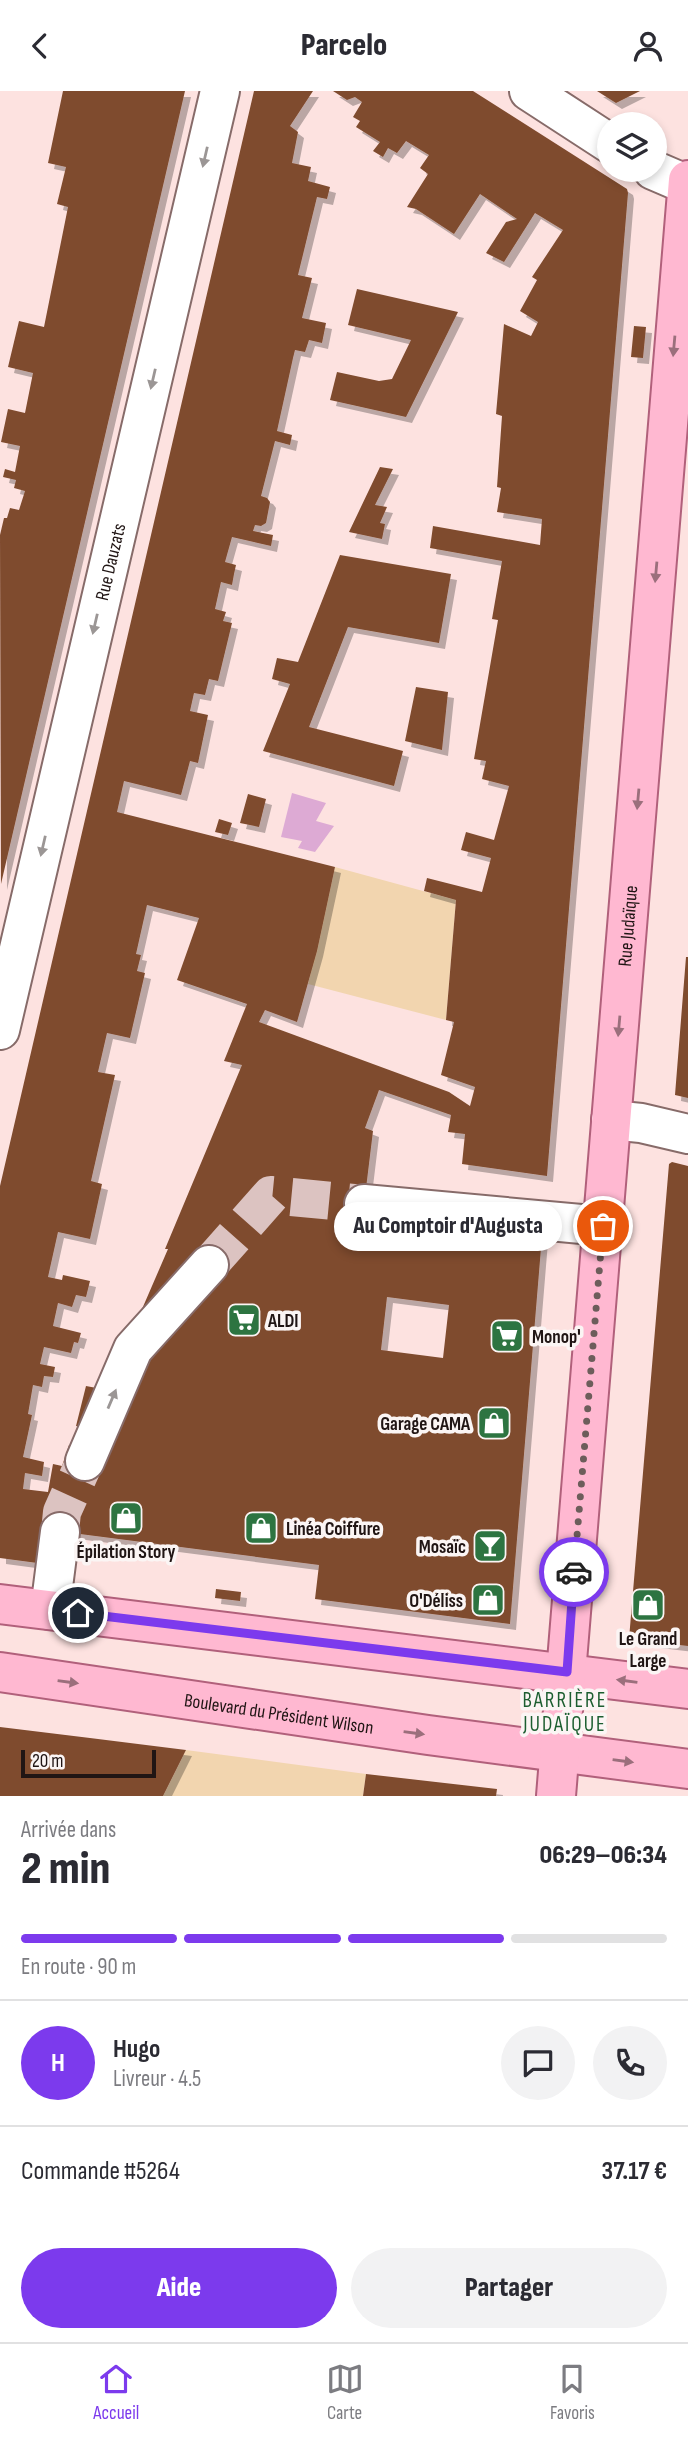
<!DOCTYPE html>
<html lang="fr">
<meta charset="utf-8">
<style>
:root{--surface:#fff;--page:#f2f2f3;--text:#2b2b33;--muted:#7c7c81;--line:#e1e1e2;--accent:#7c3aed}
body{margin:0;font-family:"Sofia Sans Condensed",sans-serif;background:var(--page);color:var(--text);height:100vh;display:flex;flex-direction:column;font-size:26px;white-space:nowrap}
*{box-sizing:border-box;margin:0}
p{font-size:23px;color:var(--muted)}
.icon{flex:none;width:38px;height:38px;fill:none;stroke:currentColor;stroke-width:2;stroke-linecap:round;stroke-linejoin:round}
.map{position:relative;height:1705px;overflow:hidden}
.panel{display:flex;flex-direction:column;background:var(--surface);flex:1}
.panel>*{flex:none}
.buttons{position:absolute;left:597px;top:21px;display:grid;gap:14px}
.buttons a{display:grid;place-items:center;width:70px;height:70px;border-radius:50%;background:var(--surface);box-shadow:0 4px 10px #0003;font-size:35px}
.scale{position:absolute;left:21px;bottom:18px;width:135px;box-sizing:border-box;padding-left:7px;border:4px solid #201514;border-top:0;font-size:19px;line-height:24px;white-space:nowrap;color:#201514;-webkit-text-stroke:5px #fbf5f4;paint-order:stroke}
.pin{position:absolute;display:grid;place-items:center;width:60px;height:60px;color:#fff;margin:-30px;border:4px solid #fff;border-radius:50%;box-shadow:0 2px 7px #0007}
.courier{position:absolute;display:grid;place-items:center;width:70px;height:70px;margin:-35px;border:5px solid #7c3aed;border-radius:50%;background:#fff;color:#222;box-shadow:0 2px 9px #0007}
.bubble{position:absolute;height:49px;border-radius:24px;background:var(--surface);box-shadow:0 4px 10px #0003;font-size:23px;font-weight:800;line-height:49px;text-align:center}
.overview em{font-style:normal;font-weight:800}
.overview div{display:flex;flex-direction:column-reverse}
.overview{display:flex;align-items:center;justify-content:space-between;height:119px;padding:0 21px}
h1{font-size:46px;font-weight:800;line-height:52px}
.bar{display:grid;grid-template-columns:repeat(4,1fr);gap:10px 7px;align-content:center;height:84px;padding:0 21px}
.bar i{height:9px;border-radius:5px;background:var(--line)}
.bar .on{background:var(--accent)}
.bar p{grid-column:span 4}
.line{display:flex;align-items:center;gap:18px;padding:0 21px;border-top:2px solid var(--line)}
.line div{flex:1}
.round{display:grid;place-items:center;flex:none;width:74px;height:74px;border-radius:37px;background:var(--page)}
.action{display:flex;gap:14px;margin-top:auto;padding:14px 21px}
.action a{flex:1;height:80px;border-radius:42px;background:var(--accent);color:#fff;font-size:28px;font-weight:800;line-height:80px;text-align:center}
.action a+a{background:var(--page);color:var(--text)}
header{display:flex;justify-content:space-between;align-items:center;height:91px;padding:0 21px;background:var(--surface);font-size:32px;font-weight:800}
.menu{display:flex;justify-content:space-around;align-items:center;height:98px;border-top:2px solid var(--line);background:var(--surface);font-size:19px;color:var(--muted)}
.menu a{display:grid;justify-items:center;gap:4px}
.menu .on{color:var(--accent)}
.map>svg:first-child{display:block}
.green{fill:#f2d5af}
.water{fill:#ddaad4}
.building{fill:#7f4b2e;fill-rule:evenodd;filter:url(#shadow)}
.lines{fill:none;stroke-linecap:round;stroke-linejoin:round}
.minor-tunnel{stroke:#dcc3c1;stroke-width:38;stroke-dasharray:38 19;stroke-linecap:butt}
.minor-casing{stroke:#876b69;stroke-width:42}
.major-casing{stroke:#b1607b;stroke-width:42}
.minor{stroke:#fff;stroke-width:38}
.major{stroke:#ffb8d1;stroke-width:38}
.oneway{fill:#9b9695}
.oneway2{fill:#9b6f7c}
.done{stroke:#6d5d5b;stroke-width:7;stroke-dasharray:0 12.6}
.route{stroke:#7c3aed;stroke-width:9}
.labels{text-anchor:middle;stroke-width:7;stroke-linejoin:round;paint-order:stroke}
.street-label{font-size:19px;fill:#201514;stroke:#fbf5f4}
.poi-label{font-size:19px;font-weight:bold;fill:#201514;stroke:#fbf5f4;text-anchor:start}
.neighbourhood-label{font-size:21px;letter-spacing:2px;fill:#1c5e30;stroke:#fbf5f4}
</style>
<header><svg class="icon" aria-label="back" viewBox="0 0 24 24"><path d="M15 5l-7 7 7 7"/></svg>Parcelo<svg class="icon" aria-label="person" viewBox="0 0 24 24"><circle cx="12" cy="8" r="4"/><path d="M4 21q1-7 8-7t8 7"/></svg></header>
<div class="map">
<svg width="688" height="1705" viewBox="0 0 688 1705">
<defs>
<filter id="shadow"><feDropShadow dx="6" dy="6" stdDeviation="0" flood-color="#0004"/></filter>
</defs>
<rect width="100%" height="100%" fill="#fde2e0"/>
<path class="green" d="M335,776L456,809L446,929L308,893Z
M186,1659L366,1683L363,1705H163Z"/>
<path class="water" d="M292,702L326,712L316,730L334,735L315,761L298,757L302,750L281,746Z"/>
<path class="building" d="M63,0H185L1,793L0,444L4,427H7L10,417L19,419L25,400L14,397L16,389L3,386L5,378L15,381L20,355L1,351L8,318L25,322L33,282L8,276L19,230L44,236L68,116L57,113L66,76L48,72Z
M254,0H313L290,35L298,41L292,72L311,76L308,90L330,96L327,108L317,106L298,184L312,187L302,227L326,232L322,252L309,249L305,261L295,259L293,267L277,340L292,344L290,354L275,350L261,405L267,407L270,411L266,432L261,435L255,434L253,440L273,444L271,455L232,446L225,471L236,474L234,483L232,494L221,491L215,518L226,521L223,530L232,532L218,590L209,588L205,604L194,602L190,620L208,624L198,672L190,670L181,704L124,690L117,721L335,776L317,860L297,931L265,919L259,931L449,1001L470,1015L475,996L441,984L454,931L446,929L456,809L424,800L427,787L482,801L491,767L461,759L466,741L494,749L509,695L482,688L486,670L474,668L498,529L492,528L502,470L430,457L433,435L540,454L542,428L497,421L501,397L497,396L502,325L496,323L504,233L531,245L538,231L520,220L537,189L532,186L563,139L535,122L504,171L486,162L506,131L517,128L480,103L454,143L416,118L407,116L428,83L420,77L429,64L406,50L397,62L388,57L383,66L373,60L380,51L356,36L360,30L353,26L362,11L355,6L347,9L333,0H473L627,98L628,102L547,1085L462,1073L465,1043L448,1041L451,1024L379,999L365,1037L373,1040L363,1122L542,1145L510,1533L315,1508L319,1474L49,1439L45,1473L0,1467V1095ZM147,814L199,827L177,889L247,913L224,970L242,974L165,1158H168L107,1299L86,1295L76,1335L91,1338L82,1356L69,1354L62,1375L53,1373L48,1401L23,1398L25,1382L42,1385L44,1371L23,1366L32,1324L28,1323L33,1294L42,1296L44,1285L53,1286L55,1276L40,1273L44,1256L71,1262L74,1251L78,1252L81,1242L53,1235L58,1212L72,1216L76,1204L86,1206L90,1190L63,1184L62,1189L48,1186L58,1141L90,1148L102,1093L91,1090L115,984L98,981L107,942L130,947L145,882L137,880L141,864L136,863ZM387,1206L449,1214L443,1267L381,1259Z
M597,0H640L616,12Z
M357,198L458,221L406,326L330,309L337,281L379,290L392,288L411,249L348,234Z
M634,235L646,236L643,267L631,266Z
M380,376L393,378L375,414L387,416L380,432L385,433L382,448L349,441Z
M340,464L451,483L439,552L348,536L309,636L403,660L394,695L263,660L290,593L272,588L277,567L298,571Z
M416,596L448,601L442,659L405,650Z
M248,703L266,708L259,736L240,732Z
M219,728L232,732L228,744L215,741Z
M686,866H688V1007L675,1004Z
M672,1071L688,1075V1555L629,1548L669,1073Z
M216,1498L241,1501L240,1510L215,1507Z
M0,1636L90,1647L186,1659L163,1705H0Z
M366,1683L497,1698L496,1705H363Z"/>
<g class="lines">
<path class="minor-tunnel" d="M209,1174L271,1104L364,1113
M60,1441L62,1421L85,1370"/>
<defs>
<g id="minor">
<path d="M529,0L609,52"/>
<path d="M653,79L688,94"/>
<path id="s1" d="M0,939L220,0"/>
<path d="M611,1029L641,1032L688,1043"/>
<path d="M364,1113L603,1135"/>
<path d="M85,1370L133,1258L209,1174"/>
<path d="M50,1519L60,1441"/>
</g>
<g id="major">
<path d="M0,1513L688,1598"/>
<path id="s2" d="M0,1581L428,1644L688,1678"/>
<path id="s3" d="M556,1705L688,89"/>
</g>
</defs>
<use href="#minor" class="minor-casing"/>
<use href="#major" class="major-casing"/>
<use href="#minor" class="minor"/>
<use href="#major" class="major"/>
</g>
<defs><path id="oneway-solid" d="M-6-.8H1V-3.2L6.5 0L1 3.2V.8H-6Z" transform="scale(1.75)"/></defs>
<g class="oneway">
<use href="#oneway-solid" transform="translate(205 66) rotate(103)"/>
<use href="#oneway-solid" transform="translate(153 288) rotate(103)"/>
<use href="#oneway-solid" transform="translate(95 533) rotate(103)"/>
<use href="#oneway-solid" transform="translate(43 755) rotate(103)"/>
<use href="#oneway-solid" transform="translate(112 1308) rotate(-67)"/>
</g>
<g class="oneway2">
<use href="#oneway-solid" transform="translate(674 255) rotate(95)"/>
<use href="#oneway-solid" transform="translate(656 481) rotate(95)"/>
<use href="#oneway-solid" transform="translate(638 708) rotate(95)"/>
<use href="#oneway-solid" transform="translate(619 935) rotate(95)"/>
<use href="#oneway-solid" transform="translate(627 1590) rotate(-172)"/>
<use href="#oneway-solid" transform="translate(68 1591) rotate(8)"/>
<use href="#oneway-solid" transform="translate(414 1642) rotate(8)"/>
<use href="#oneway-solid" transform="translate(623 1670) rotate(8)"/>
</g>
<g class="lines">
<path class="done" d="M574,1481L603,1135"/>
<path class="route" d="M78,1522L567,1581L574,1481"/>
</g>
<defs>
<symbol id="supermarket-square" viewBox="-11 -11 22 22"><rect x="-9" y="-9" width="18" height="18" rx="4" fill="#2d7441" stroke="#fbf5f4"/><path d="M-6-5.5h2.5l.6 2H6L4.5 2H-2.5L-4.4-4H-6ZM-1.5 3.2a1.3 1.3 0 1 0 .1 0ZM3 3.2a1.3 1.3 0 1 0 .1 0Z" fill="#fff"/></symbol>
<symbol id="shop-square" viewBox="-11 -11 22 22"><rect x="-9" y="-9" width="18" height="18" rx="4" fill="#2d7441" stroke="#fbf5f4"/><path d="M-5-2.5h2.3a2.7 3.5 0 0 1 5.4 0H5L5.5 6h-11ZM-1.5-2.5h3a1.5 2.3 0 0 0-3 0Z" fill="#fff"/></symbol>
<symbol id="bar-square" viewBox="-11 -11 22 22"><rect x="-9" y="-9" width="18" height="18" rx="4" fill="#2d7441" stroke="#fbf5f4"/><path d="M-6-5H6L.8 .8V4.5H3.5V6h-7V4.5H-.8V.8Z" fill="#fff"/></symbol>
</defs>
<g fill-rule="evenodd">
<use href="#supermarket-square" x="225" y="1210" width="38" height="38"/>
<use href="#supermarket-square" x="488" y="1226" width="38" height="38"/>
<use href="#shop-square" x="475" y="1313" width="38" height="38"/>
<use href="#shop-square" x="107" y="1408" width="38" height="38"/>
<use href="#shop-square" x="242" y="1418" width="38" height="38"/>
<use href="#bar-square" x="471" y="1436" width="38" height="38"/>
<use href="#shop-square" x="469" y="1490" width="38" height="38"/>
<use href="#shop-square" x="629" y="1495" width="38" height="38"/>
</g>
<g class="labels">
<g class="street-label">
<text dy="7" stroke="none"><textPath href="#s1" startOffset="481">Rue Dauzats</textPath></text>
<text dy="7" stroke="none"><textPath href="#s3" startOffset="873">Rue Judaïque</textPath></text>
<text dy="7" stroke="none"><textPath href="#s2" startOffset="282">Boulevard du Président Wilson</textPath></text>
</g>
<g class="poi-label">
<text x="268" y="1236">ALDI</text>
<text x="532" y="1252">Monop'</text>
<text x="470" y="1339" text-anchor="end">Garage CAMA</text>
<text x="286" y="1444">Linéa Coiffure</text>
<text x="466" y="1462" text-anchor="end">Mosaïc</text>
<text x="126" y="1467" text-anchor="middle">Épilation Story</text>
<text x="463" y="1516" text-anchor="end">O'Déliss</text>
<text x="648" y="1554" text-anchor="middle">Le Grand<tspan x="648" dy="22">Large</tspan></text>
</g>
<g class="neighbourhood-label">
<text x="565" y="1616">BARRIÈRE<tspan x="565" dy="24">JUDAÏQUE</tspan></text>
</g>
</g>
</svg>
<div class="buttons">
<a><svg class="icon" aria-label="layers" viewBox="0 0 24 24"><path d="M12 4l9 5-9 5-9-5zM3 14l9 5 9-5"/></svg></a>
</div>
<div class="scale">20 m</div>
<div class="pin" style="left:603px;top:1135px;background:#ea580c"><svg class="icon" aria-label="bag" viewBox="0 0 24 24"><path d="M5 8h14l-1 12H6zM9 8a3 3 0 0 1 6 0"/></svg></div>
<div class="pin" style="left:78px;top:1522px;background:#1f2937"><svg class="icon" aria-label="home" viewBox="0 0 24 24"><path d="M3 11l9-7 9 7M6 9v11h12V9"/></svg></div>
<div class="courier" style="left:574px;top:1481px"><svg class="icon" aria-label="car" viewBox="0 0 24 24"><path d="M5 17H2v-5l4-1 3-4h7l3 4 3 1v5h-3M9 17h6M6 11h13"/><circle cx="7" cy="17" r="2"/><circle cx="17" cy="17" r="2"/></svg></div>
<div class="bubble" style="left:334px;top:1111px;width:228px">Au Comptoir d'Augusta</div>
</div>
<section class="panel">
<div class="overview"><div><h1>2 min</h1><p>Arrivée dans</p></div><em>06:29–06:34</em></div>
<div class="bar"><i class="on"></i><i class="on"></i><i class="on"></i><i></i><p>En route · 90 m</p></div>
<div class="line" style="height:126px"><b class="round" style="background:var(--accent);color:#fff">H</b><div><b>Hugo</b><p>Livreur · 4.5</p></div><a class="round"><svg class="icon" aria-label="chat" viewBox="0 0 24 24"><path d="M4 5h16v11H9l-5 4z"/></svg></a><a class="round"><svg class="icon" aria-label="phone" viewBox="0 0 24 24"><path d="M5 4h4l2 5-3 2q2 4 5 5l2-3 5 2v4C11 20 4 13 5 4z"/></svg></a></div>
<div class="line" style="height:91px"><div>Commande #5264</div><b>37.17 €</b></div>
<div class="action"><a>Aide</a><a>Partager</a></div>
</section>
<nav class="menu">
<a class="on"><svg class="icon" aria-label="home" viewBox="0 0 24 24"><path d="M3 11l9-7 9 7M6 9v11h12V9"/></svg>Accueil</a>
<a><svg class="icon" aria-label="map" viewBox="0 0 24 24"><path d="M3 6l6-2 6 2 6-2v14l-6 2-6-2-6 2zM9 4v14M15 6v14"/></svg>Carte</a>
<a><svg class="icon" aria-label="saved" viewBox="0 0 24 24"><path d="M7 4h10v16l-5-4-5 4z"/></svg>Favoris</a>
</nav>
